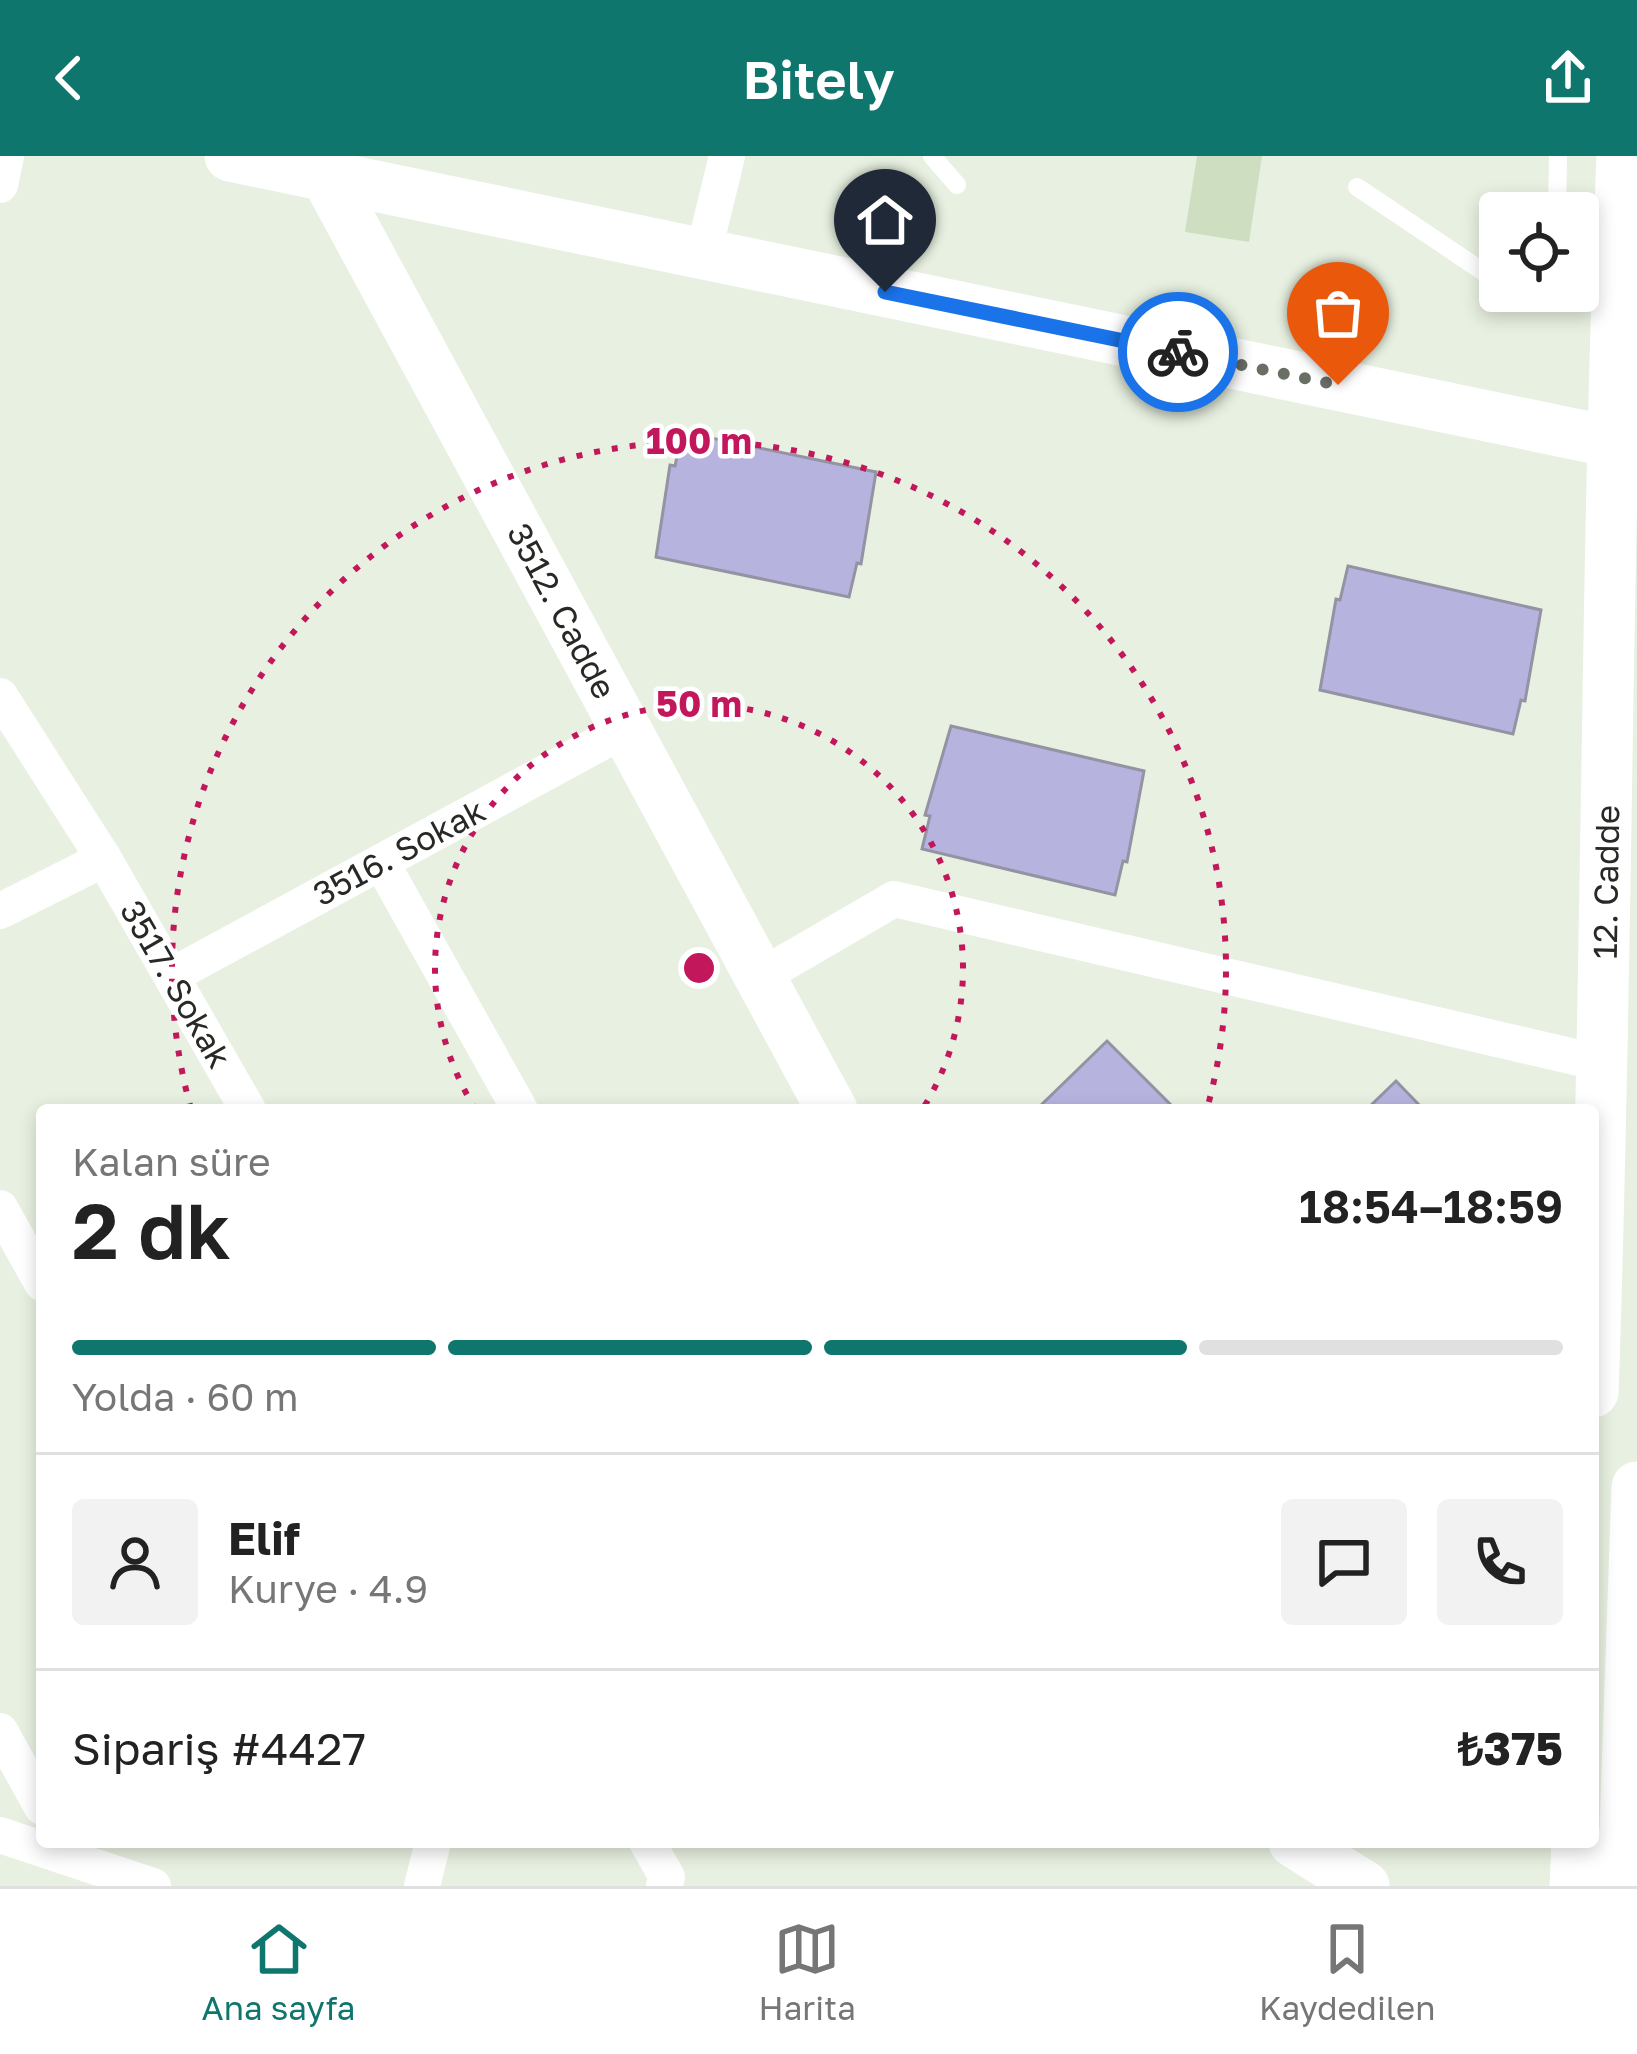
<!DOCTYPE html>
<html lang="tr">
<meta charset="utf-8">
<style>
:root{--surface:#fff;--page:#f2f2f2;--text:#222;--muted:#767676;--line:#e0e0e0;--accent:#0f766e}
body{margin:0;font-family:"Golos Text",sans-serif;background:var(--page);color:var(--text);height:100vh;display:flex;flex-direction:column;font-size:45px;white-space:nowrap}
*{box-sizing:border-box;margin:0}
p{font-size:39px;color:var(--muted)}
.icon{flex:none;width:66px;height:66px;fill:none;stroke:currentColor;stroke-width:2;stroke-linecap:round;stroke-linejoin:round}
.map{position:relative;flex:1;overflow:hidden}
.panel{position:absolute;left:36px;top:948px;width:1563px;height:744px;display:flex;flex-direction:column;background:var(--surface);border-radius:12px;box-shadow:0 6px 18px #0003}
.panel>*{flex:none}
.buttons{position:absolute;left:1479px;top:36px;display:grid;gap:24px}
.buttons a{display:grid;place-items:center;width:120px;height:120px;border-radius:12px;background:var(--surface);box-shadow:0 6px 18px #0003;font-size:60px}
.pin{position:absolute;display:grid;place-items:center;width:102px;height:102px;color:#fff;margin:-123px -51px;border-radius:50% 50% 50% 0;rotate:-45deg;box-shadow:0 0 12px #0007}
.pin .icon{rotate:45deg}
.courier{position:absolute;display:grid;place-items:center;width:120px;height:120px;margin:-60px;border:9px solid #1a73e8;border-radius:50%;background:#fff;color:#222;box-shadow:0 3px 15px #0007}
.head em{font-style:normal;font-weight:600}
.head div{display:flex;flex-direction:column-reverse}
.head{display:flex;align-items:center;justify-content:space-between;height:204px;padding:0 36px}
h1{font-size:78px;font-weight:600;line-height:90px}
.bar{display:grid;grid-template-columns:repeat(4,1fr);gap:18px 12px;align-content:center;height:144px;padding:0 36px}
.bar i{height:15px;border-radius:9px;background:var(--line)}
.bar .current{background:var(--accent)}
.bar p{grid-column:span 4}
.line{display:flex;align-items:center;gap:30px;padding:0 36px;border-top:3px solid var(--line)}
.line div{flex:1}
.round{display:grid;place-items:center;flex:none;width:126px;height:126px;border-radius:12px;background:var(--page)}
header{display:flex;justify-content:space-between;align-items:center;height:156px;padding:0 36px;background:var(--accent);color:#fff;font-size:54px;font-weight:600}
.tabs{display:flex;justify-content:space-around;align-items:center;height:168px;border-top:3px solid var(--line);background:var(--surface);font-size:33px;color:var(--muted)}
.tabs a{display:grid;justify-items:center;gap:6px}
.tabs .current{color:var(--accent)}
.map>svg:first-child{display:block}
.green{fill:#cedfc1}
.building{fill:#b7b3df;stroke:#9493a3;stroke-width:3}
.lines{fill:none;stroke-linecap:round;stroke-linejoin:round}
.lane{stroke:#fff;stroke-width:18}
.street{stroke:#fff;stroke-width:36}
.secondary{stroke:#fff;stroke-width:51}
.done{stroke:#6a6f66;stroke-width:12;stroke-dasharray:0 21.6}
.route{stroke:#1a73e8;stroke-width:15}
.ring{fill:none;stroke:#c2185b;stroke-width:6;stroke-dasharray:6 12}
.labels{text-anchor:middle;stroke-width:9;stroke-linejoin:round;paint-order:stroke}
.street-label{font-size:33px;fill:#262924;stroke:#fff}
.centre{fill:#c2185b;stroke:#fff;stroke-width:6}
.ring-label{font-size:36px;text-anchor:middle;font-weight:bold;fill:#c2185b;stroke:#fff;stroke-width:9;stroke-linejoin:round;paint-order:stroke}
</style>
<header><svg class="icon" aria-label="back" viewBox="0 0 24 24"><path d="M15 5l-7 7 7 7"/></svg>Bitely<svg class="icon" aria-label="share" viewBox="0 0 24 24"><path d="M12 15V3M7 8l5-5 5 5M5 13v7h14v-7"/></svg></header>
<div class="map">
<svg width="1637" height="1730" viewBox="0 0 1637 1730">
<rect width="100%" height="100%" fill="#e8f1e1"/>
<path class="green" d="M1197,0H1262L1249,86L1185,76Z"/>
<path class="building" d="M682,276L876,316L861,408L857,407L849,441L656,401L670,309L675,310Z
M1348,410L1541,454L1525,545L1521,544L1513,578L1320,534L1336,443L1340,444Z
M951,570L1144,615L1127,706L1123,705L1115,739L922,693L930,660L925,659Z
M1107,885L1176,954H1036Z
M1396,925L1424,954H1366Z"/>
<g class="lines">
<path class="lane" d="M932,0L957,29
M1357,31L1500,127
M1557,57L1558,0"/>
<path class="street" d="M0,29L6,0
M703,99L727,0
M0,540L104,703L248,954
M381,706L520,954
M0,755L104,703
M171,820L626,573
M760,821L894,743L1605,908
M0,1052L42,1127
M0,1575L42,1651
M0,1679L153,1730
M647,1686L667,1721L664,1730
M422,1730L433,1686"/>
<path class="secondary" d="M230,0L1637,291
M326,20L832,954
M1593,1236C1608,824 1605,412 1622,0
M1294,1686L1364,1730
M1575,1730L1577,1686
M1623,1730L1637,1331"/>
</g>
<g class="lines">
<path class="done" d="M1178,196L1338,229"/>
<path class="route" d="M885,136L1178,196"/>
</g>
<g class="ring">
<path d="M476 954A264 264 0 1 1 922 954"/>
<path d="M191 953A527 527 0 1 1 1207 953"/>
</g>
<g class="labels">
<g class="street-label">
<text transform="translate(562 455) rotate(62)" y="12">3512. Cadde</text>
<text transform="translate(399 696) rotate(-28)" y="12">3516. Sokak</text>
<text transform="translate(1606 726) rotate(-89)" y="12">12. Cadde</text>
<text transform="translate(176 828) rotate(60)" y="12">3517. Sokak</text>
</g>
</g>
<circle cx="699" cy="812" r="18" class="centre"/>
<g class="ring-label">
<text x="699" y="298">100 m</text>
<text x="699" y="561">50 m</text>
</g>
</svg>
<div class="buttons">
<a><svg class="icon" aria-label="locate" viewBox="0 0 24 24"><circle cx="12" cy="12" r="6"/><path d="M12 2v4M12 18v4M2 12h4M18 12h4"/></svg></a>
</div>
<div class="pin" style="left:1338px;top:229px;background:#ea580c"><svg class="icon" aria-label="bag" viewBox="0 0 24 24"><path d="M5 8h14l-1 12H6zM9 8a3 3 0 0 1 6 0"/></svg></div>
<div class="pin" style="left:885px;top:136px;background:#1f2937"><svg class="icon" aria-label="home" viewBox="0 0 24 24"><path d="M3 11l9-7 9 7M6 9v11h12V9"/></svg></div>
<div class="courier" style="left:1178px;top:196px"><svg class="icon" aria-label="bike" viewBox="0 0 24 24"><circle cx="6" cy="16" r="4"/><circle cx="18" cy="16" r="4"/><path d="M6 16l4-8h5l3 8M10 8l3 8H6M13 5h3"/></svg></div>
<section class="panel">
<div class="head"><div><h1>2 dk</h1><p>Kalan süre</p></div><em>18:54–18:59</em></div>
<div class="bar"><i class="current"></i><i class="current"></i><i class="current"></i><i></i><p>Yolda · 60 m</p></div>
<div class="line" style="height:216px"><a class="round"><svg class="icon" aria-label="person" viewBox="0 0 24 24"><circle cx="12" cy="8" r="4"/><path d="M4 21q1-7 8-7t8 7"/></svg></a><div><b>Elif</b><p>Kurye · 4.9</p></div><a class="round"><svg class="icon" aria-label="chat" viewBox="0 0 24 24"><path d="M4 5h16v11H9l-5 4z"/></svg></a><a class="round"><svg class="icon" aria-label="phone" viewBox="0 0 24 24"><path d="M5 4h4l2 5-3 2q2 4 5 5l2-3 5 2v4C11 20 4 13 5 4z"/></svg></a></div>
<div class="line" style="height:156px"><div>Sipariş #4427</div><b>₺375</b></div>
</section>
</div>
<nav class="tabs">
<a class="current"><svg class="icon" aria-label="home" viewBox="0 0 24 24"><path d="M3 11l9-7 9 7M6 9v11h12V9"/></svg>Ana sayfa</a>
<a><svg class="icon" aria-label="map" viewBox="0 0 24 24"><path d="M3 6l6-2 6 2 6-2v14l-6 2-6-2-6 2zM9 4v14M15 6v14"/></svg>Harita</a>
<a><svg class="icon" aria-label="saved" viewBox="0 0 24 24"><path d="M7 4h10v16l-5-4-5 4z"/></svg>Kaydedilen</a>
</nav>
